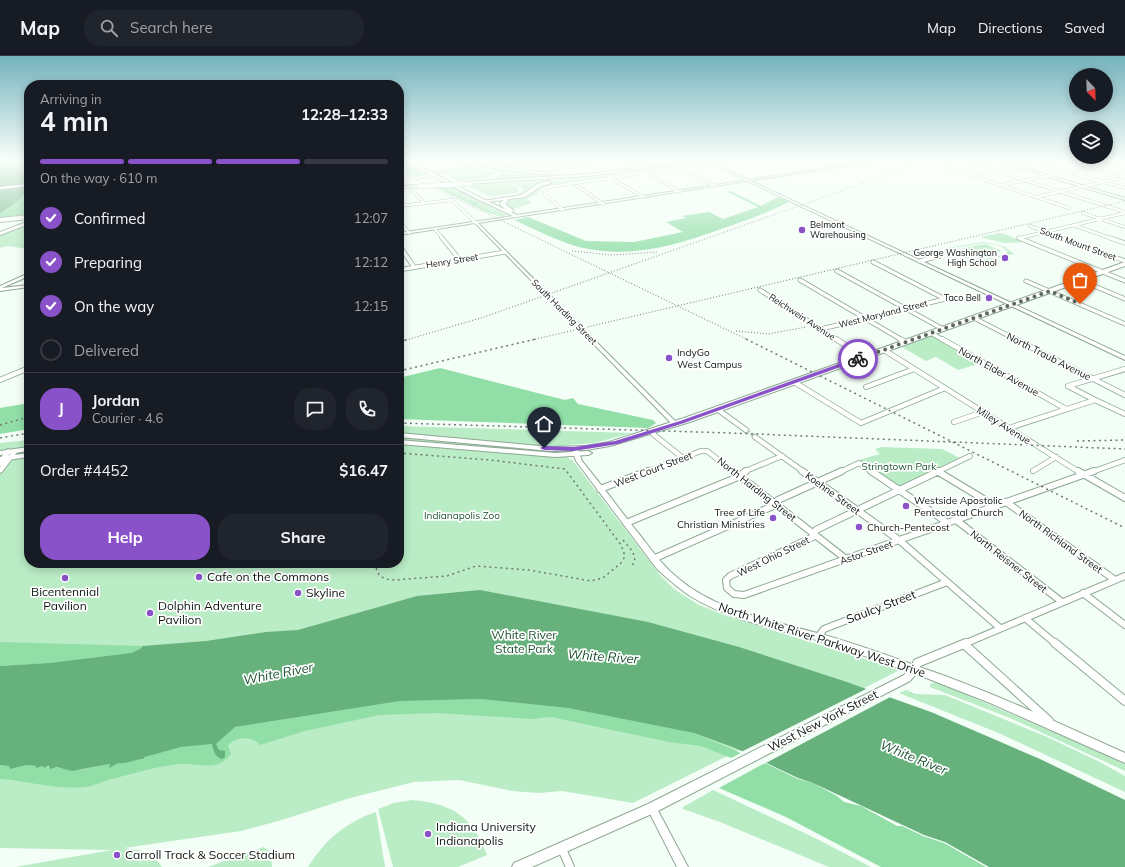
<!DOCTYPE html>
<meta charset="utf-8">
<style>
:root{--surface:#171b24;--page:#20242c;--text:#f1f3f6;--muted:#9ea1a6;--line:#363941;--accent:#8952c9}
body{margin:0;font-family:Mulish,sans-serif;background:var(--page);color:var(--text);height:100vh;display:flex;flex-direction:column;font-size:15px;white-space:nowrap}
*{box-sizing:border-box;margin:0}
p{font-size:13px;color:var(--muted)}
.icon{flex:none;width:22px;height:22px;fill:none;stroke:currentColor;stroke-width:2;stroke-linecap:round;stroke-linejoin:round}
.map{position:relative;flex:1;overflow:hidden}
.details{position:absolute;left:24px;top:24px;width:380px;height:488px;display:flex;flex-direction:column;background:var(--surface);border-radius:16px;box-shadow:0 2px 10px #0003}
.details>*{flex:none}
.needle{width:26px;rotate:157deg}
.buttons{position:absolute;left:1069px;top:12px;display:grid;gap:8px}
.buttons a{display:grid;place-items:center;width:44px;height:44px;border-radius:50%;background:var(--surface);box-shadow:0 2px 10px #0003;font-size:20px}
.pin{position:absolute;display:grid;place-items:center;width:34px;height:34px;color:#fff;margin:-41px -17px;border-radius:50% 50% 50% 0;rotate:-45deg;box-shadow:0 0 4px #0007}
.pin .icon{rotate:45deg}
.courier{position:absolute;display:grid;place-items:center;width:40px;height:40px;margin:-20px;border:3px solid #8952c9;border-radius:50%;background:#fff;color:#222;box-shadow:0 1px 5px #0007}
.overview em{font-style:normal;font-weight:700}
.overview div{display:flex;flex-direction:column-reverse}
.overview{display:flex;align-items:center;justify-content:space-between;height:68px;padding:0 16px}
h1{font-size:26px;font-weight:700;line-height:30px}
.bar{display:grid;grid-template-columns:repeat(4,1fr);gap:6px 4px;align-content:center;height:48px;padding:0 16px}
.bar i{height:5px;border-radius:3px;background:var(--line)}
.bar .active{background:var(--accent)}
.bar p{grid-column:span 4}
.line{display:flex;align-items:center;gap:10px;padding:0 16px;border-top:1px solid var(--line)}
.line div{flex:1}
.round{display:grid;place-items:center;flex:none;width:42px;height:42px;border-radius:16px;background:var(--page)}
ol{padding:0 16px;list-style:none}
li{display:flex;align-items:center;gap:12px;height:44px}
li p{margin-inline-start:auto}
li .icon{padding:4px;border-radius:50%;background:var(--accent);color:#fff;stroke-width:4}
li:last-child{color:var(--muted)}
li i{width:22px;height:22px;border:2px solid var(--line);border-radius:50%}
.cta{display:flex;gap:8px;margin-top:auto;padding:8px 16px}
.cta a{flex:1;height:46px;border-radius:16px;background:var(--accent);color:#fff;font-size:16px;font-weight:700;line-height:46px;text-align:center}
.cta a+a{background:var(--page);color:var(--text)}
header{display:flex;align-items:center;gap:24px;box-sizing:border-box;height:56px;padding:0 20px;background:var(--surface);border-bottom:1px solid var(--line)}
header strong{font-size:19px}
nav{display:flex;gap:22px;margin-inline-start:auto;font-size:14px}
.search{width:280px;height:36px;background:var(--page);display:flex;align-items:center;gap:10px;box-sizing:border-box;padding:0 14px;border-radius:16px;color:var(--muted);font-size:15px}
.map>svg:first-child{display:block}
.green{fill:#baecc6;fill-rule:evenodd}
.forest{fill:#91dea7}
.water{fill:#67b17d}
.pier{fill:#f3fef6}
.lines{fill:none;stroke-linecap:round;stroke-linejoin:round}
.minor-tunnel{stroke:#d0dbd3;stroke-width:4.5;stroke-dasharray:4.5 2;stroke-linecap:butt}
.minor-far4-casing{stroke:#8da893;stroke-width:3.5}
.minor-far3-casing{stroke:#8da893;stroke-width:5}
.minor-far2-casing{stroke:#8da893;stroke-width:6}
.minor-far1-casing{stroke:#8da893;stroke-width:8}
.minor-casing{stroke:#8da893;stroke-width:10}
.tertiary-casing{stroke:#8da893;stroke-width:2}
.secondary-casing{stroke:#8da893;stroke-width:2}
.primary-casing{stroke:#8da893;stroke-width:2}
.motorway-casing{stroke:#8da893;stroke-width:2}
.minor-far4{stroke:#fff;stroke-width:2.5}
.minor-far3{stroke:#fff;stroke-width:3.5}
.minor-far2{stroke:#fff;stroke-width:4.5}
.minor-far1{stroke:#fff;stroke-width:6}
.minor{stroke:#fff;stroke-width:8}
.tertiary{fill:#fff;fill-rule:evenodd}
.secondary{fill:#fff;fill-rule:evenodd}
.primary{fill:#fff;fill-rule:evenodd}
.motorway{fill:#fff;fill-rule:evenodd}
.rail-far1{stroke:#717b74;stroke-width:1;stroke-dasharray:1 2;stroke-linecap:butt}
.rail{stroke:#717b74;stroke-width:1.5;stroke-dasharray:2 3.5;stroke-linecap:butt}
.motorway-bridge-casing{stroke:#8da893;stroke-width:5.5;stroke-linecap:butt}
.motorway-bridge{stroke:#fff;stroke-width:4.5}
.route{fill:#8952c9}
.done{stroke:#5d6760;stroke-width:4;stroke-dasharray:0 7.2}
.poi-dot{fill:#8952c9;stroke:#fff;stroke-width:1.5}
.labels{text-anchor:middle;stroke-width:3.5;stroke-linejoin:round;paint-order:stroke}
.far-poi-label{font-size:9px;fill:#0c160f;stroke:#fff;text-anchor:end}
.far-street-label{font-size:9px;fill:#0c160f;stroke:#fff}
.poi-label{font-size:10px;fill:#0c160f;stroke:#fff;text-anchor:start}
.street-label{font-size:10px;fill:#0c160f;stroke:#fff}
.park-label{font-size:10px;fill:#1d5430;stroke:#fff}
.near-poi-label{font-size:12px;fill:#0c160f;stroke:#fff;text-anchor:start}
.near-street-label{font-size:12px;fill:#0c160f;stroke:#fff}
.near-park-label{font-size:12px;fill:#1d5430;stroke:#fff}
.near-water-label{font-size:13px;font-style:italic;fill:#1b522f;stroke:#fff}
</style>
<header>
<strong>Map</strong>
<div class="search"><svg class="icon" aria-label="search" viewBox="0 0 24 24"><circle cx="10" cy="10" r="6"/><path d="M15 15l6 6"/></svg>Search here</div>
<nav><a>Map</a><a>Directions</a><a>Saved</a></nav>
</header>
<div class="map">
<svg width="1125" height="811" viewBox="0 0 1125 811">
<rect width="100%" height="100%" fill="#f3fef6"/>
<path class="green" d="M472,111H487L528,117L563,119L489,124L496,122L501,117L491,113Z
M479,113L493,115L495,118L486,123L456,125L450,120L453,117Z
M613,118L615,119L551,128L540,133L538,139L527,142L532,147L513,153L504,148L507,144L529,138L549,126Z
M554,124L544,126L526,138L498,143L516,139L524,134L518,129L507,127Z
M507,128L517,131L519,136L491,141L465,129Z
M441,130H450L507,159L502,161L476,148L477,147L465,143Z
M29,171V193L7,190L0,192V180L19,172Z
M1000,177H1002L1025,186L1004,187L980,181Z
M983,186L1003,190L1014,198L963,209L960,208L966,206L951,202L942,196L948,192ZM983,187L1001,190L1008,196L1004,199C987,202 960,212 945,197L948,193Z
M985,188L1002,195L966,203L950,195Z
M932,280H934L982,307L958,314L936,301L926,305L902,291Z
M399,370L632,377L594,387L566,389L568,402L573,405L660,519L674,533L699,549L727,560L900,614L633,747L562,735L539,737L512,735L459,724L414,726L350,742L282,764L241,775L124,792C143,795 150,794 162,811H15L112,794L0,792V387L29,384V507H399Z
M881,391L942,393L960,402L903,429H896L859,404L880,398L875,393Z
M937,626L1101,697L1125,708V715L1010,662L930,631V628Z
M906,634L916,638L945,639L1047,681L1098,705L1125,720V736L1001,678L899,637Z
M713,734L815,782L871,811H829L720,766L683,753V751Z
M412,744C452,747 473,761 487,799L458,811H393L378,753L394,747Z
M376,756L385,811H308C326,783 345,767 376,756Z
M264,791L271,797L272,811H208Z"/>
<path class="forest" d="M11,105H29V127L25,125L23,118Z
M407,106L427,120L416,122L399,114V108Z
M28,130H29V157L25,160L0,163V158L14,148L28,133Z
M433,130H441L465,143L478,147L477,149L502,161L487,156Z
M731,135L761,150L778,141L789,146C767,157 745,165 721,173C675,190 629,203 579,191C557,185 535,173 514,164L528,161L586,185L634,186L683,176L666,166L686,162L682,160L709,156L723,163L758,151L727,136Z
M440,312L565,344L573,342L578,348L648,363L653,364L656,367L648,372L399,363V322Z
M29,347V373L0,378V352Z
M0,586L143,590L140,593L131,597L49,607L0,610Z
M480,643L568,652L694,677L741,697L731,702L701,690L669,686L551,661L532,663L437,657L379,659L305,675L260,689C253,680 237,680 228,689L231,698C218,716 200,707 181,708C158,710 134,717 112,723C103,725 94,730 85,731C57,734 28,725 0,723V709L10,710V712L26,709L82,714L110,708L109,711L118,707L121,708L138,702L141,704L145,701L181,691L212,688L219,702V694L216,688L235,671L400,645Z
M765,707L798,723L813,727L837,740L844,746L861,750L897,770H902L923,780L944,787L986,811H881L786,761L719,732Z"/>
<path class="water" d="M0,105H11L23,118L25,125L29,127C27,141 11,150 0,158Z
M480,534L648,566L739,591L844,625L931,656L1040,703L1125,744V811H989L945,786L924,779L813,727L798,722L735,692L694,677L568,652L480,643L400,645L235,671L216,688L219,694L225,695V701L222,703C215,701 213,694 212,688L181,691L145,701L143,703C135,703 124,709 118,707L109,712L110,708L72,715L57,711L50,713L49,710H47L45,712L42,710L36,712V710L26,709L10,713L9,710L0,709V610L49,607L131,597L140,593L143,590L206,585L266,576L298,574L417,540Z"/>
<path class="pier" d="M868,632L892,640L764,708L739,697Z"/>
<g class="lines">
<path class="minor-tunnel" d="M746,374L755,381"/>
<defs>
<path id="minor-far4" d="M459,105L465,110
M499,105C532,121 573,110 608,105
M623,105L630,109
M748,105L753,107
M855,105L861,107
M1028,105L1125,132
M1068,105L1125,120
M970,107L1125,156
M677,111L715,130
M946,111L1069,152
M644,116L680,136
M972,119L1049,105
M609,121L643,141
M399,125L434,119
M572,126L603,148
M1002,129L1092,111
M412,134L424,147
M1036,141L1125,121
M399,150L452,144L476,167
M563,154L545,139L544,136L548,131L726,105
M1083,157L1125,171
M399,164L409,177
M1073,169L1113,183
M1030,170L1065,183
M435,173L443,183
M1019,182L1021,183
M1020,182L1125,157"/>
<path id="minor-far3" d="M442,182L460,204
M1019,182L1125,225
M1062,182L1125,205
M1110,182L1125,187
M399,189L414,211
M920,205L940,200
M873,206L945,243
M399,214L505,196
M837,215L943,273
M800,224L902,284
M1080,224L1125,243
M1026,225L1125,268
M760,234L838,284
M974,262L1017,284
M821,273L945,243
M931,277L943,284"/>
<path id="minor-far2" d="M836,283L864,301
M900,283L905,286
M942,283L1066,353
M1015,283L1125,339
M884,294L1079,416
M0,324L29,312
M794,326L861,367L945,332
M866,331L914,313
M1095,344L1125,358
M717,353L746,374
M954,366L983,356
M1009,372L1095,344L1068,330L1125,313
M653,378L683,402
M755,381L804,416
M937,415L938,416
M1033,415L1056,401
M646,416L701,395H707L734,416
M743,416L782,400
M840,416L859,407L872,416
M937,416L970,400
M1092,416L1125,404"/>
<path id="minor-far1" d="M733,415L846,503
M802,415L899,484L1000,572
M871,415L948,467
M937,415L995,450
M939,415L816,474L813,481L730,520L726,524L727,532L734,538L744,539L1094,415
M1078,415L1125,442
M600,433L648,415
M1006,446L1115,524
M956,464L1062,546
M626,467L738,421L746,415
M653,503L773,450L778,444L842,415
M1083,537L1125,569
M1025,562L1056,588
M818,581L824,573L947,526
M964,588L1125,520"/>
<path id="minor" d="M1055,587L1125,645
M964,588L1049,665
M915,613L917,607L966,587
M562,793L570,811"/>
<path id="tertiary" d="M873,105H877L478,167L677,367L678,368L677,369H673L475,167L399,179V177L513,160L484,146V144H485L517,159Z
M29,217V220L2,232L29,229V231L0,235V230Z
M8,393L11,395L7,402L13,394H17L18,395L2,416L0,417V411L1,410H0V403L6,394Z
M652,747L655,749L688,811H677L647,752L649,749Z"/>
<path id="secondary" d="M705,105H708L1125,300V304Z
M999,105H1002L1125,142V144L999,106Z
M29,128V130L0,133V131Z
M575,391L578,393L582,405C600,427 617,450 635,473C649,490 661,509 679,523C717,555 770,564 817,577C851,586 884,598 917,610C987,634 1057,666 1125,697V707L990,647L916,618L910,625L656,756L532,811H512L514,807L648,748L904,619L907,615C878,605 850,594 820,585C777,573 729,564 690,540C678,532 668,523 657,513L576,405L572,393Z"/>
<path id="primary" d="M410,105H414L427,114L487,145L483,146L425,116Z
M29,165V168L0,179V176Z
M1125,206V210L690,366L610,390L586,394L550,395L399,381V377L550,391L586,390L609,386L684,362Z
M399,384L555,397L588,395L592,397L588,399L555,401L399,388Z
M29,391V395L0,399V395Z
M29,397V401L0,405V401Z"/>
<path id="motorway" d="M694,105H703L588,120L468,128L466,127L468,126L588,118Z
M485,109L548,117L550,118L548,119L485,111L437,118L435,117Z
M549,125L551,127L541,130L525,141L509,143L505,148L513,154V156H509L500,149V147L504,144L485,146L483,145L522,139L537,128Z
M422,129L420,131L399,132V130Z
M29,159V163L0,166V162Z"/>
</defs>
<use href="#minor-far4" class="minor-far4-casing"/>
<use href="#minor-far3" class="minor-far3-casing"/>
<use href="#minor-far2" class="minor-far2-casing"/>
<use href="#minor-far1" class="minor-far1-casing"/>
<use href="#minor" class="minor-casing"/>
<use href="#tertiary" class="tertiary-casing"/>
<use href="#secondary" class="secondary-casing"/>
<use href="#primary" class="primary-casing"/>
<use href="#motorway" class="motorway-casing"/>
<use href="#minor-far4" class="minor-far4"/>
<use href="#minor-far3" class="minor-far3"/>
<use href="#minor-far2" class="minor-far2"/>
<use href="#minor-far1" class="minor-far1"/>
<use href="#minor" class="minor"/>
<use href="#tertiary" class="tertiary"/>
<use href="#secondary" class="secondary"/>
<use href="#primary" class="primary"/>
<use href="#motorway" class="motorway"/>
<path class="rail-far1" d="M399,115L748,284
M572,195L612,199L657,196
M736,275L768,278L806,271
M406,284L484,261L926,105
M532,284L1125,145"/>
<path class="rail" d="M746,283L1125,472
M399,286L409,283
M399,315L536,283
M399,367L731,377L1125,393
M0,369L29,361
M0,382L29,377
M1077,385L1125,384
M623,484L633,496L635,505L632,510
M374,507L379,519L385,523L395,524L447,520L476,510L529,514L591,525L603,522L622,506L625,500L621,489L565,413L490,404L399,397"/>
<defs>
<path id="motorway-bridge" d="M420,130L470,128"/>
</defs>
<use href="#motorway-bridge" class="motorway-bridge-casing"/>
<use href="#motorway-bridge" class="motorway-bridge"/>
</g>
<linearGradient id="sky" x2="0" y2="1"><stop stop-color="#74b3bd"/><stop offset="0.48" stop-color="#fafffb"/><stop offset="1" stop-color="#fafffb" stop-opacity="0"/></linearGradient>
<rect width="1125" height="218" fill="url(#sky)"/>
<path class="route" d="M858,301L860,304L684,367L618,388L574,395L544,394L540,392L544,390L574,391L615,385L680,365Z"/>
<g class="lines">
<path class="done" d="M858,303L1050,235L1080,248"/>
</g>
<g class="poi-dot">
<circle cx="802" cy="174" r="4"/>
<circle cx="1005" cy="202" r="4"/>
<circle cx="989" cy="242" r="4"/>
<circle cx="669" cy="302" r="4"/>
<circle cx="906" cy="450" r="4"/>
<circle cx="773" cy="462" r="4"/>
<circle cx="859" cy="471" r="4"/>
<circle cx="199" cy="521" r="4"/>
<circle cx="65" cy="522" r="4"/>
<circle cx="298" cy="537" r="4"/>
<circle cx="150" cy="557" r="4"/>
<circle cx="428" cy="778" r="4"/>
<circle cx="117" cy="799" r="4"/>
</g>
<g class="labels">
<g class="far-poi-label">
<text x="810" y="172" text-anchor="start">Belmont<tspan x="810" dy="10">Warehousing</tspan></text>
<text x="997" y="200">George Washington<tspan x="997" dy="10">High School</tspan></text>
<text x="981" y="245">Taco Bell</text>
</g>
<g class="far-street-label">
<text transform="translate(1078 188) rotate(20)" y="3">South Mount Street</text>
<text transform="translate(452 205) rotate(-9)" y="3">Henry Street</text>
<text transform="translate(564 256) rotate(45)" y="3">South Harding Street</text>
<text transform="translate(883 258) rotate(-14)" y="3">West Maryland Street</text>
<text transform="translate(802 261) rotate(33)" y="3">Reichwein Avenue</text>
</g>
<g class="poi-label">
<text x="677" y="300">IndyGo<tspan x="677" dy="12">West Campus</tspan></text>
<text x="914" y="448">Westside Apostolic<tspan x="914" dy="12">Pentecostal Church</tspan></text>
<text x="765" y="460" text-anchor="end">Tree of Life<tspan x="765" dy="12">Christian Ministries</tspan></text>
<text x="867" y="475">Church-Pentecost</text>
</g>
<g class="street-label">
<text transform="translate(1049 300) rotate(27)" y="4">North Traub Avenue</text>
<text transform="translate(999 315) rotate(29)" y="4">North Elder Avenue</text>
<text transform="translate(1004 369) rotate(32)" y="4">Miley Avenue</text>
<text transform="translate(653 413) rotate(-21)" y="4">West Court Street</text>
<text transform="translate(757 433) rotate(38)" y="4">North Harding Street</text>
<text transform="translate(833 437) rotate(36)" y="4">Koehne Street</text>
<text transform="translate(1061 485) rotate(36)" y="4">North Richland Street</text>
<text transform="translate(866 496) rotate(-19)" y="4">Astor Street</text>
<text transform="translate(773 500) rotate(-26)" y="4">West Ohio Street</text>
<text transform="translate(1009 505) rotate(38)" y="4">North Reisner Street</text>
</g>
<g class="park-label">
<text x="899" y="414">Stringtown Park</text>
<text x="462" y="463">Indianapolis Zoo</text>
</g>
<g class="near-poi-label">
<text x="207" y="525">Cafe on the Commons</text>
<text x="65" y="540" text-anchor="middle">Bicentennial<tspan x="65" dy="14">Pavilion</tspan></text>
<text x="306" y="541">Skyline</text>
<text x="158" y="554">Dolphin Adventure<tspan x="158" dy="14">Pavilion</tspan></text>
<text x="436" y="775">Indiana University<tspan x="436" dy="14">Indianapolis</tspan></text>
<text x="125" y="803">Carroll Track &amp; Soccer Stadium</text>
</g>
<g class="near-street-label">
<text transform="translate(881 551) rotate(-21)" y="4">Saulcy Street</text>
<text transform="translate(822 584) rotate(18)" y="4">North White River Parkway West Drive</text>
<text transform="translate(823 665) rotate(-27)" y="4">West New York Street</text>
</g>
<g class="near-park-label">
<text x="524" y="583">White River<tspan x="524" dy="14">State Park</tspan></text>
</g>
<g class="near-water-label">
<text transform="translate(603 600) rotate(4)" y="5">White River</text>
<text transform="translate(278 617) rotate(-11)" y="5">White River</text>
<text transform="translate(914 701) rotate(22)" y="5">White River</text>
</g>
</g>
</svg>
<div class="buttons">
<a><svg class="needle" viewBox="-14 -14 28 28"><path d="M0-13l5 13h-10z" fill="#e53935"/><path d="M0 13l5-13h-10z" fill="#9ea1a6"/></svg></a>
<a><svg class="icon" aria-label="layers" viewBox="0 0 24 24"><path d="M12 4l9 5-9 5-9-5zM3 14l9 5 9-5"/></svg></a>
</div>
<div class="pin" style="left:1080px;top:248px;background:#ea580c"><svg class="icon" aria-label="bag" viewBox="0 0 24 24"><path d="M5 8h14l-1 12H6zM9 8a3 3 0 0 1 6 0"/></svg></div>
<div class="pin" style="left:544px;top:392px;background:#1f2937"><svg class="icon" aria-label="home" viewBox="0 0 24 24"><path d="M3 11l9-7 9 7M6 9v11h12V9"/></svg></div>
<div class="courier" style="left:858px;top:303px"><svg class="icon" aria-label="bike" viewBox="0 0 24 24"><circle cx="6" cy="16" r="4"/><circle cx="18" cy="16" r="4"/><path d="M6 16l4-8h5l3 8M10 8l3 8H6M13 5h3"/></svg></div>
<section class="details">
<div class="overview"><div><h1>4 min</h1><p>Arriving in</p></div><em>12:28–12:33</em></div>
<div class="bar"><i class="active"></i><i class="active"></i><i class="active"></i><i></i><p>On the way · 610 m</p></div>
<ol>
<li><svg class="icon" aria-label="check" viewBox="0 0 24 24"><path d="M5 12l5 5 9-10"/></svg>Confirmed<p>12:07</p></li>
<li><svg class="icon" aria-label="check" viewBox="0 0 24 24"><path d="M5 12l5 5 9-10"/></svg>Preparing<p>12:12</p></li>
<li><svg class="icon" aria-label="check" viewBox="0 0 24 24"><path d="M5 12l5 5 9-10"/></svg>On the way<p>12:15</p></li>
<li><i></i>Delivered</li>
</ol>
<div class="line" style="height:72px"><b class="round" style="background:var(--accent);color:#fff">J</b><div><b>Jordan</b><p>Courier · 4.6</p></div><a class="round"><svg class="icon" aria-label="chat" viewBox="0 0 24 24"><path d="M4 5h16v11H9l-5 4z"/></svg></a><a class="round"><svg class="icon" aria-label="phone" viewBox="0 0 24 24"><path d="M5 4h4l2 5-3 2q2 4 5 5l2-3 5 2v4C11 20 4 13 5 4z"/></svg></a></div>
<div class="line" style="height:52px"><div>Order #4452</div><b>$16.47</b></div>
<div class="cta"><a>Help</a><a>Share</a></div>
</section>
</div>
